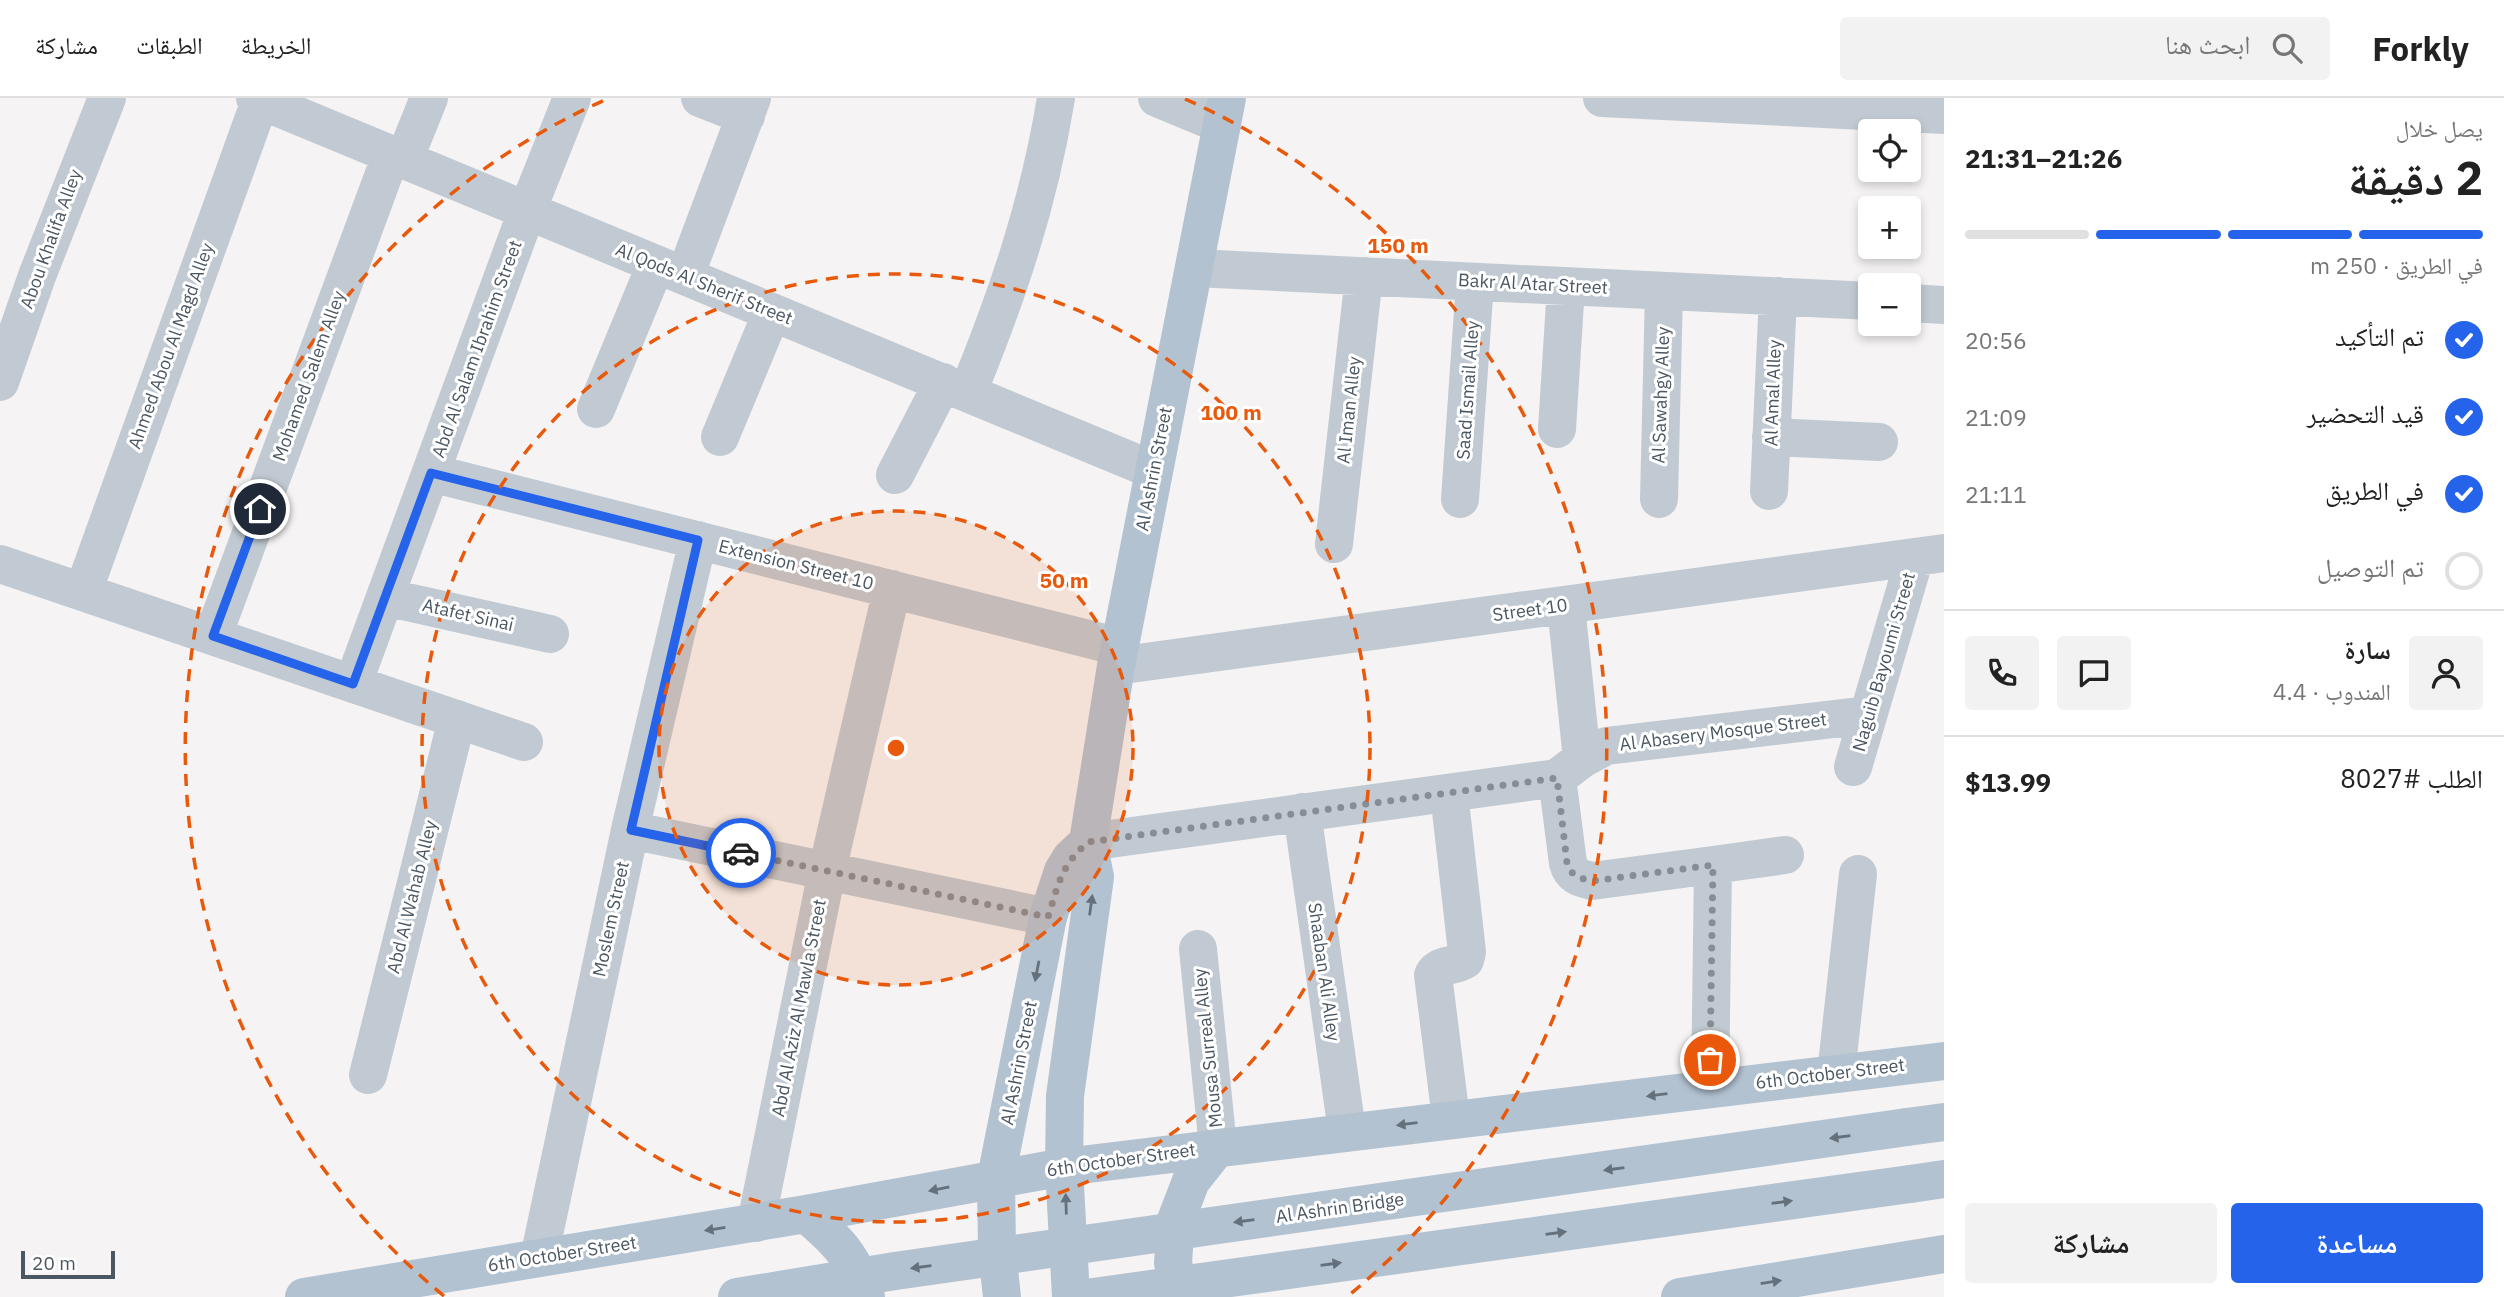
<!DOCTYPE html>
<html lang="ar">
<meta charset="utf-8">
<style>
:root{--surface:#fff;--page:#f2f2f2;--text:#222;--muted:#767676;--line:#e0e0e0;--accent:#2563eb}
body{margin:0;font-family:"IBM Plex Sans","Noto Naskh Arabic",sans-serif;background:var(--page);color:var(--text);direction:rtl;height:100vh;display:flex;flex-direction:column;font-size:26px;white-space:nowrap}
*{box-sizing:border-box;margin:0}
p{font-size:23px;color:var(--muted)}
.icon{flex:none;width:38px;height:38px;fill:none;stroke:currentColor;stroke-width:2;stroke-linecap:round;stroke-linejoin:round}
.map{position:relative;flex:1;overflow:hidden;direction:ltr}
.sheet{display:flex;flex-direction:column;background:var(--surface);width:560px}
.sheet>*{flex:none}
.tools{position:absolute;left:1858px;top:21px;display:grid;gap:14px}
.tools a{display:grid;place-items:center;width:63px;height:63px;border-radius:7px;background:var(--surface);box-shadow:0 4px 10px #0003;font-size:35px}
.scale{position:absolute;left:21px;bottom:18px;width:94px;box-sizing:border-box;padding-left:7px;border:4px solid #4a5661;border-top:0;font-size:19px;line-height:24px;white-space:nowrap;color:#4a5661;-webkit-text-stroke:5px #fff;paint-order:stroke}
.pin{position:absolute;display:grid;place-items:center;width:60px;height:60px;color:#fff;margin:-30px;border:4px solid #fff;border-radius:50%;box-shadow:0 2px 7px #0007}
.courier{position:absolute;display:grid;place-items:center;width:70px;height:70px;margin:-35px;border:5px solid #2563eb;border-radius:50%;background:#fff;color:#222;box-shadow:0 2px 9px #0007}
.headline em{font-style:normal;font-weight:700}
.headline div{display:flex;flex-direction:column-reverse}
.headline{display:flex;align-items:center;justify-content:space-between;height:119px;padding:0 21px}
h1{font-size:46px;font-weight:700;line-height:52px}
.bar{display:grid;grid-template-columns:repeat(4,1fr);gap:10px 7px;align-content:center;height:84px;padding:0 21px}
.bar i{height:9px;border-radius:5px;background:var(--line)}
.bar .selected{background:var(--accent)}
.bar p{grid-column:span 4}
.line{display:flex;align-items:center;gap:18px;padding:0 21px;border-top:2px solid var(--line)}
.line div{flex:1}
.round{display:grid;place-items:center;flex:none;width:74px;height:74px;border-radius:7px;background:var(--page)}
ol{padding:0 21px;list-style:none}
li{display:flex;align-items:center;gap:21px;height:77px}
li p{margin-inline-start:auto}
li .icon{padding:7px;border-radius:50%;background:var(--accent);color:#fff;stroke-width:4}
li:last-child{color:var(--muted)}
li i{width:38px;height:38px;border:4px solid var(--line);border-radius:50%}
.primary-button{display:flex;gap:14px;margin-top:auto;padding:14px 21px}
.primary-button a{flex:1;height:80px;border-radius:7px;background:var(--accent);color:#fff;font-size:28px;font-weight:700;line-height:80px;text-align:center}
.primary-button a+a{background:var(--page);color:var(--text)}
header{display:flex;align-items:center;gap:42px;box-sizing:border-box;height:98px;padding:0 35px;background:var(--surface);border-bottom:2px solid var(--line)}
header strong{font-size:33px}
nav{display:flex;gap:38px;margin-inline-start:auto;font-size:24px}
.search{width:490px;height:63px;background:var(--page);display:flex;align-items:center;gap:18px;box-sizing:border-box;padding:0 24px;border-radius:7px;color:var(--muted);font-size:26px}
main{display:flex;flex:1;min-height:0}
.map>svg:first-child{display:block}
.lines{fill:none;stroke-linecap:round;stroke-linejoin:round}
.minor{stroke:#c1cad2;stroke-width:38}
.major{stroke:#b3c2d1;stroke-width:38}
.major-bridge{stroke:#b3c2d1;stroke-width:38}
.oneway{fill:#64717d}
.done{stroke:#868d94;stroke-width:7;stroke-dasharray:0 12.6}
.route{stroke:#2563eb;stroke-width:9}
.ring{fill:none;stroke:#e8590c;stroke-width:3.5;stroke-dasharray:12 9}
.labels{text-anchor:middle;stroke-width:6;stroke-linejoin:round;paint-order:stroke}
.street-label{font-size:18px;fill:#4a5661;stroke:#fff}
.centre{fill:#e8590c;stroke:#fff;stroke-width:3.5}
.ring-label{font-size:21px;text-anchor:middle;font-weight:bold;fill:#e8590c;stroke:#fff;stroke-width:6;stroke-linejoin:round;paint-order:stroke}
</style>
<header>
<strong>Forkly</strong>
<div class="search"><svg class="icon" aria-label="search" viewBox="0 0 24 24"><circle cx="10" cy="10" r="6"/><path d="M15 15l6 6"/></svg>ابحث هنا</div>
<nav><a>الخريطة</a><a>الطبقات</a><a>مشاركة</a></nav>
</header>
<main>
<section class="sheet">
<div class="headline"><div><h1>2 دقيقة</h1><p>يصل خلال</p></div><em>21:26–21:31</em></div>
<div class="bar"><i class="selected"></i><i class="selected"></i><i class="selected"></i><i></i><p>في الطريق · 250 m</p></div>
<ol>
<li><svg class="icon" aria-label="check" viewBox="0 0 24 24"><path d="M5 12l5 5 9-10"/></svg>تم التأكيد<p>20:56</p></li>
<li><svg class="icon" aria-label="check" viewBox="0 0 24 24"><path d="M5 12l5 5 9-10"/></svg>قيد التحضير<p>21:09</p></li>
<li><svg class="icon" aria-label="check" viewBox="0 0 24 24"><path d="M5 12l5 5 9-10"/></svg>في الطريق<p>21:11</p></li>
<li><i></i>تم التوصيل</li>
</ol>
<div class="line" style="height:126px"><a class="round"><svg class="icon" aria-label="person" viewBox="0 0 24 24"><circle cx="12" cy="8" r="4"/><path d="M4 21q1-7 8-7t8 7"/></svg></a><div><b>سارة</b><p>المندوب · 4.4</p></div><a class="round"><svg class="icon" aria-label="chat" viewBox="0 0 24 24"><path d="M4 5h16v11H9l-5 4z"/></svg></a><a class="round"><svg class="icon" aria-label="phone" viewBox="0 0 24 24"><path d="M5 4h4l2 5-3 2q2 4 5 5l2-3 5 2v4C11 20 4 13 5 4z"/></svg></a></div>
<div class="line" style="height:91px"><div>الطلب #8027</div><b>$13.99</b></div>
<div class="primary-button"><a>مساعدة</a><a>مشاركة</a></div>
</section>
<div class="map">
<svg width="1944" height="1199" viewBox="0 0 1944 1199">
<rect width="100%" height="100%" fill="#f5f3f3"/>
<g class="lines">
<path class="minor" d="M255,0L1153,372
M700,0L746,18
M1157,0L1222,27
M1602,0L1944,17
M404,62L429,0
M1195,170L1871,203
M685,178L752,0
M1909,205L1944,207
M0,284L37,178L107,0
M968,294C1008,196 1039,105 1056,0
M596,311L656,166
M1557,331L1566,188
M720,339L772,214
M1771,339L1879,344
M431,375L1120,549
M895,377L943,284
M1769,393L1778,198
M1460,401L1475,184
M1659,401L1664,193
M1334,446L1364,178
M0,466L524,644
M83,494L261,0
M385,499L550,536
M1566,508L1582,661
M213,538L391,57
M1116,568L1944,455
M353,586L527,113L572,0
M1853,669L1915,459
M1557,680L1568,765C1571,778 1580,780 1592,783L1713,767L1710,991
M1449,695L1467,854L1465,862C1454,869 1440,865 1433,877L1451,1021
M1302,714L1347,1033
M630,732L1048,819
M1088,744L1557,680L1582,661L1606,648L1868,617
M1713,767L1785,757
M1198,851L1218,1049
M1836,976L1858,776
M368,977L457,621
M756,1125L827,773L892,491
M539,1160L630,732L698,442"/>
<path class="major" d="M1907,1029L1944,1024
M1910,1086L1944,1081
M806,1116C837,1142 854,1159 866,1199
M304,1199L806,1116L1064,1069L1944,963
M1002,1199L997,1153L996,1080L1048,819L1063,773L1071,760L1088,744
M1071,1199L1064,1069L1065,998L1095,779L1088,744L1116,568L1227,0
M1181,1199L1173,1165L1176,1122L1191,1083L1218,1049
M1680,1199L1944,1156"/>
<path class="major-bridge" d="M737,1199L895,1173L1907,1029
M1093,1199L1910,1086"/>
</g>
<defs><path id="oneway-solid" d="M-6-.8H1V-3.2L6.5 0L1 3.2V.8H-6Z" transform="scale(1.75)"/></defs>
<g class="oneway">
<use href="#oneway-solid" transform="translate(1091 807) rotate(-82)"/>
<use href="#oneway-solid" transform="translate(1037 873) rotate(101)"/>
<use href="#oneway-solid" transform="translate(1657 997) rotate(173)"/>
<use href="#oneway-solid" transform="translate(1407 1026) rotate(173)"/>
<use href="#oneway-solid" transform="translate(1840 1039) rotate(172)"/>
<use href="#oneway-solid" transform="translate(1614 1071) rotate(172)"/>
<use href="#oneway-solid" transform="translate(939 1091) rotate(169)"/>
<use href="#oneway-solid" transform="translate(1782 1104) rotate(-8)"/>
<use href="#oneway-solid" transform="translate(1066 1106) rotate(-92)"/>
<use href="#oneway-solid" transform="translate(1244 1123) rotate(172)"/>
<use href="#oneway-solid" transform="translate(715 1131) rotate(171)"/>
<use href="#oneway-solid" transform="translate(1556 1135) rotate(-8)"/>
<use href="#oneway-solid" transform="translate(1331 1166) rotate(-8)"/>
<use href="#oneway-solid" transform="translate(921 1169) rotate(172)"/>
<use href="#oneway-solid" transform="translate(1771 1184) rotate(-9)"/>
</g>
<g class="lines">
<path class="done" d="M741,755L1048,819C1059,785 1060,769 1088,744L1557,680L1567,765C1571,778 1579,780 1592,783L1713,767L1710,962"/>
<path class="route" d="M260,411L213,538L353,586L431,375L698,442L631,732L741,755"/>
</g>
<circle cx="896" cy="650" r="237" fill="#e8590c" fill-opacity=".12"/>
<g class="ring">
<circle cx="896" cy="650" r="237"/>
<circle cx="896" cy="650" r="474"/>
<path d="M444 1198A710 710 0 0 1 607 1M1185 1A710 710 0 0 1 1348 1198"/>
</g>
<g class="labels">
<g class="street-label">
<text transform="translate(51 141) rotate(-70)" y="6">Abou Khalifa Alley</text>
<text transform="translate(704 186) rotate(22)" y="6">Al Qods Al Sherif Street</text>
<text transform="translate(1533 186) rotate(3)" y="6">Bakr Al Atar Street</text>
<text transform="translate(171 248) rotate(-70)" y="6">Ahmed Abou Al Magd Alley</text>
<text transform="translate(477 251) rotate(-70)" y="6">Abd Al Salam Ibrahim Street</text>
<text transform="translate(309 278) rotate(-70)" y="6">Mohamed Salem Alley</text>
<text transform="translate(1468 292) rotate(-86)" y="6">Saad Ismail Alley</text>
<text transform="translate(1773 295) rotate(-88)" y="6">Al Amal Alley</text>
<text transform="translate(1661 297) rotate(-88)" y="6">Al Sawahgy Alley</text>
<text transform="translate(1349 312) rotate(-84)" y="6">Al Iman Alley</text>
<text transform="translate(1154 371) rotate(-79)" y="6">Al Ashrin Street</text>
<text transform="translate(796 467) rotate(14)" y="6">Extension Street 10</text>
<text transform="translate(1530 512) rotate(-8)" y="6">Street 10</text>
<text transform="translate(468 517) rotate(13)" y="6">Atafet Sinai</text>
<text transform="translate(1884 564) rotate(-74)" y="6">Naguib Bayoumi Street</text>
<text transform="translate(1723 634) rotate(-7)" y="6">Al Abasery Mosque Street</text>
<text transform="translate(412 799) rotate(-76)" y="6">Abd Al Wahab Alley</text>
<text transform="translate(611 821) rotate(-78)" y="6">Moslem Street</text>
<text transform="translate(1324 874) rotate(82)" y="6">Shaaban Ali Alley</text>
<text transform="translate(799 910) rotate(-79)" y="6">Abd Al Aziz Al Mawla Street</text>
<text transform="translate(1208 950) rotate(-96)" y="6">Mousa Surreal Alley</text>
<text transform="translate(1019 965) rotate(-79)" y="6">Al Ashrin Street</text>
<text transform="translate(1830 976) rotate(-7)" y="6">6th October Street</text>
<text transform="translate(1121 1062) rotate(-8)" y="6">6th October Street</text>
<text transform="translate(1340 1110) rotate(-8)" y="6">Al Ashrin Bridge</text>
<text transform="translate(562 1156) rotate(-9)" y="6">6th October Street</text>
</g>
</g>
<circle cx="896" cy="650" r="10" class="centre"/>
<g class="ring-label">
<text x="1398" y="155">150 m</text>
<text x="1231" y="322">100 m</text>
<text x="1064" y="490">50 m</text>
</g>
</svg>
<div class="tools">
<a><svg class="icon" aria-label="locate" viewBox="0 0 24 24"><circle cx="12" cy="12" r="6"/><path d="M12 2v4M12 18v4M2 12h4M18 12h4"/></svg></a>
<a>+</a>
<a>−</a>
</div>
<div class="scale">20 m</div>
<div class="pin" style="left:1710px;top:962px;background:#ea580c"><svg class="icon" aria-label="bag" viewBox="0 0 24 24"><path d="M5 8h14l-1 12H6zM9 8a3 3 0 0 1 6 0"/></svg></div>
<div class="pin" style="left:260px;top:411px;background:#1f2937"><svg class="icon" aria-label="home" viewBox="0 0 24 24"><path d="M3 11l9-7 9 7M6 9v11h12V9"/></svg></div>
<div class="courier" style="left:741px;top:755px"><svg class="icon" aria-label="car" viewBox="0 0 24 24"><path d="M5 17H2v-5l4-1 3-4h7l3 4 3 1v5h-3M9 17h6M6 11h13"/><circle cx="7" cy="17" r="2"/><circle cx="17" cy="17" r="2"/></svg></div>
</div>
</main>
